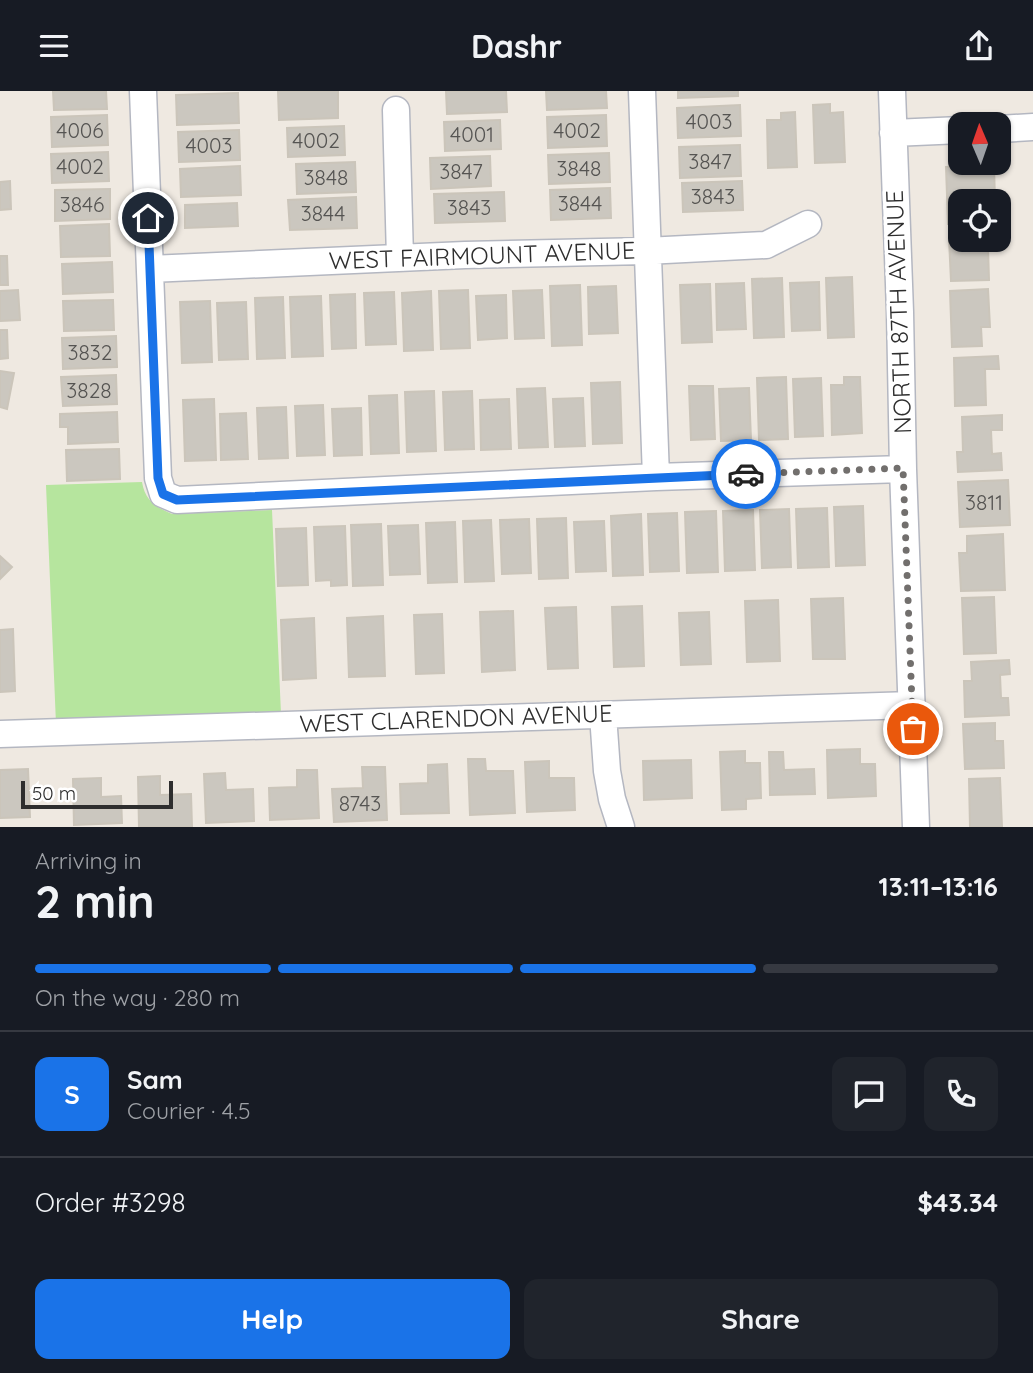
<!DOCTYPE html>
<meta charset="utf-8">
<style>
:root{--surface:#171b24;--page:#20242c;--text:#f1f3f6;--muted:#9ea1a6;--line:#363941;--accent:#1a73e8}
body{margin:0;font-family:Quicksand,sans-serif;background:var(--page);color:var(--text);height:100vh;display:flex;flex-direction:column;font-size:26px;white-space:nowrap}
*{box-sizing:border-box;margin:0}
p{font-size:23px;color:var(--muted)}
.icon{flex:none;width:38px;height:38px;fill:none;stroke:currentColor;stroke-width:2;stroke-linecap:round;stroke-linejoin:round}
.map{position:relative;height:736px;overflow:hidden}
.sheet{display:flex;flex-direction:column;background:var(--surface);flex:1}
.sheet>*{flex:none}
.needle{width:46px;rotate:358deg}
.tools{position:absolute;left:948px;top:21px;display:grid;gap:14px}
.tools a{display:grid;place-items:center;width:63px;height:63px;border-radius:14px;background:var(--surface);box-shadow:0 2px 5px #0004;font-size:35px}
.scale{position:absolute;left:21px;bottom:18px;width:152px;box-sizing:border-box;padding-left:7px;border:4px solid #2e2e2e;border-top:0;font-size:19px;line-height:24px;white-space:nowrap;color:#2e2e2e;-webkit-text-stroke:5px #fff;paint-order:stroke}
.pin{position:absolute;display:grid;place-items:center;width:60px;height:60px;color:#fff;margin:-30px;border:4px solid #fff;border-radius:50%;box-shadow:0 2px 7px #0007}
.courier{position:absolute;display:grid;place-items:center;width:70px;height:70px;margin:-35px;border:5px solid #1a73e8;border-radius:50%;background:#fff;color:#222;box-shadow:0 2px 9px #0007}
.head em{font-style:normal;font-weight:700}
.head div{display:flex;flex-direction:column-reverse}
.head{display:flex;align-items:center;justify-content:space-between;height:119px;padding:0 35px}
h1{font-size:46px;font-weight:700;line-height:52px}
.bar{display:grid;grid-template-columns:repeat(4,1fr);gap:10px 7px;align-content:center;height:84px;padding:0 35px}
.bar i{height:9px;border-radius:5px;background:var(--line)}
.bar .active{background:var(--accent)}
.bar p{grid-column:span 4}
.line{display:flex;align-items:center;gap:18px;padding:0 35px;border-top:2px solid var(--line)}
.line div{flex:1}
.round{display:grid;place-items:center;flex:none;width:74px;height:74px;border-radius:14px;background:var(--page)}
.primary-button{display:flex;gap:14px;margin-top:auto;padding:14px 35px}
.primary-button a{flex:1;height:80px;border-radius:14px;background:var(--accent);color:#fff;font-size:28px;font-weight:700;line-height:80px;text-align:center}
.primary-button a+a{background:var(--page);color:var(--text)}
header{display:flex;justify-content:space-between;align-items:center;height:91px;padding:0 35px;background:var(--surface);font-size:32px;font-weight:700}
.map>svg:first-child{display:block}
.green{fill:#b6e59e}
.building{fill:#cbc7bf;stroke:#cbc5ba;stroke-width:2}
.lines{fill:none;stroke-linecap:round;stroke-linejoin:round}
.minor-casing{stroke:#b4b7c1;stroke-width:29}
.minor{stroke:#fff;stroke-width:26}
.done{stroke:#726f6d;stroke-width:7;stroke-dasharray:0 12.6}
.route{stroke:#1a73e8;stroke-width:9}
.labels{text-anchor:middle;stroke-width:7;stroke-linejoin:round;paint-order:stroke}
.number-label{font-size:21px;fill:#555452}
.street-label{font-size:24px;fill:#2e2e2e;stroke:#fff}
</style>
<header><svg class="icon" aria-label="menu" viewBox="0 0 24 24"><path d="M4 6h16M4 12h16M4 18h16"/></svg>Dashr<svg class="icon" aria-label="share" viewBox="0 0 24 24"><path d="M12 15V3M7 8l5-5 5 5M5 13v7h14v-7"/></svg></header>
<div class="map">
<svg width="1033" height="736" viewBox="0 0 1033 736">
<rect width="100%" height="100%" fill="#efe9e1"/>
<path class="green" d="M142,391C145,409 155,416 172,423L272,419L281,623L56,633L46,394Z"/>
<path class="building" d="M53,0H106L107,18L54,19Z
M278,0H338V27L279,29Z
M446,0H506L507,21L447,23Z
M546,0H606L607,17L547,19Z
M678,0H738V5L678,7Z
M238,2L239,32L177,34L176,4Z
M830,13V22L843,21L845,71L815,72L813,14Z
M740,14L741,45L678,47L677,17Z
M795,21L797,76L768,77L767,29H781V22Z
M107,24L108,54L52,56L51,26Z
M606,24L607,55L548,57L547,26Z
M500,29L501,58L445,60L444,31Z
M344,35L345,64L288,66L287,37Z
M239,39L240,69L179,71L178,41Z
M740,54L741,85L680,87L679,56Z
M108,61L109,90L52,92L51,63Z
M609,62L610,91L549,93L548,64Z
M490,65L491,95L431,98L430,67Z
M355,71L356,101L297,103L296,73Z
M994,74L995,110H961V133H948L946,76Z
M240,75L241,104L181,106L180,78Z
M10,90L11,118L0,119V91Z
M742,90L743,119L683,121L682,92Z
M610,97L611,127L551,129L550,99Z
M110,98V128L55,130V99Z
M504,101L505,130L435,132L434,103Z
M356,106L357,137L290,139L288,109Z
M237,112L238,135L185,137V114Z
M109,133L110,165L61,166L60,135Z
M961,147V149H977L978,158L988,157L989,189L951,190L949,148Z
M0,165H7L8,194H0Z
M112,171L113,201L63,203L62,173Z
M852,186L854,246L828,247L826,187Z
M782,187L784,246L754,247L752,188Z
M819,191L820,239L792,240L790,192Z
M744,192L746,238L717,239L716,193Z
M710,193L712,251L682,252L680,194Z
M580,194L582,254L552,255L550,195Z
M616,195L618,242L589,243L588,196Z
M988,198L990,236H981L982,255L952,256L950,200Z
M18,199L20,229L0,230V200Z
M468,199L470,257L441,258L439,200Z
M542,199L544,247L515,248L513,200Z
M431,200L433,259L404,260L402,202Z
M394,201L396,253L366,254L364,202Z
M355,203L356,257L332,258L330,204Z
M506,204L507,247L478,249L476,205Z
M321,205L323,265L292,266L290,206Z
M283,206L285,267L257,268L255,207Z
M113,209L114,239L64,240L63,210Z
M210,210L212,271L182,272L180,211Z
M246,211L248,268L219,269L217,212Z
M0,239H7L8,267L0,268Z
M116,245L117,276L63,278L62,247Z
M998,265L999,278H985L986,314L955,315L954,267Z
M0,280L14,282L7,318L0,316Z
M116,284L117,313L63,315L61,286Z
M786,286L788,348L759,349L757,287Z
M844,286H860L862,342L832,344L831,294H844Z
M821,287L823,345L795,346L793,288Z
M620,291L622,352L593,353L591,292Z
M689,295H713L715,348L691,349Z
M545,297L548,356L519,357L517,298Z
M749,297L751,349L721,350L719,298Z
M434,300L436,360L407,361L405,301Z
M472,300L474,358L445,359L443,301Z
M397,304L399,362L371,363L369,305Z
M583,307L585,355L555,356L553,308Z
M214,308L216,369L185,370L183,309Z
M509,308L511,358L481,359L480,309Z
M323,314L325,364L297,365L295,315Z
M286,316L288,367L259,368L257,317Z
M361,317L362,364L334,365L332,318Z
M117,321L118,351L68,353V336H60V323Z
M246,322L248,368L221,369L220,323Z
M1002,324V339H991L992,363L1001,362L1002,379L958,381L957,361H963L962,326Z
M119,358L120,388L67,390L66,359Z
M1008,389L1010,434L960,436L958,391Z
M863,415L865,474L836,475L834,416Z
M827,417L829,476L798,477L796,418Z
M789,418L791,476L762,477L760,419Z
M753,419L755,479L725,480L723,420Z
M716,420L718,481L687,482L685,421Z
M677,422L679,480L650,481L648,423Z
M641,423L643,484L613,485L611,425Z
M566,427L568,487L539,488L537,428Z
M529,428L531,482L502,483L500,429Z
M491,429L494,490L465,491L463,430Z
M604,430L606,480L576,481L574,431Z
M455,431L457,491L428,492L426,432Z
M381,433L383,494L353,495L351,434Z
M418,434L420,483L390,484L388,435Z
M345,435L347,494L331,495V489L316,490L314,436Z
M306,437L308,494L278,495L276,438Z
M1003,443L1005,499L961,500L959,462H967V445Z
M0,465L12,476L0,488Z
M994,506L996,562L964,563L962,507Z
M843,507L845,568H813L811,508Z
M778,509L780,570L747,571L745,510Z
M642,515L644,575L614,576L612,516Z
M576,516L578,577L548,578L545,517Z
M513,520L515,579L482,581L480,521Z
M709,521L711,573L681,574L679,522Z
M442,523L444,582L416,583L414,524Z
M383,525L385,585L349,586L347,527Z
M314,527L316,587L283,589L281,529Z
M13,538L15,600L0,601V539Z
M1009,569L1010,583L1000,584L1001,607H1008L1009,624L965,626L964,590H972L971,571Z
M995,632V650H1003L1004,677L965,678L963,633Z
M860,658V673H875L876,705L828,707L827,659Z
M745,660V672H760L761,707L746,708V718L722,719L720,661Z
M769,661H783L784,679L814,678L815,703L770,704Z
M468,668H485L486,680H513L515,722L470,724Z
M691,669L692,707L644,709L643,670Z
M549,670V687H574L575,719L527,721L525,671Z
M447,673L449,722L401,723L400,693L428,692V674Z
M362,676H385L387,729L334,731L332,698L363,697Z
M28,678L30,726L0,727V679Z
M297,679H317L319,727L270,729L269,697L297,696Z
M225,682L226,699L253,698L254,730L206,732L204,683Z
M160,685V704L191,703L192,736H139L138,686Z
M101,687V706L121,705L122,732L74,734L73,688Z
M1000,687L1002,736H970L969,688Z"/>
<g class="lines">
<defs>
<path id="minor" d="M143,0L158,387L163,403L177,409L656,386L903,378
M642,0L656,386
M892,0L900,221L903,378L916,736
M396,19L400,167
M999,38L1033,36
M893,42L961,39
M150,178L465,164L646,160L766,154L808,133
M603,624L607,680L612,708L621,736
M0,643L912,614"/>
</defs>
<use href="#minor" class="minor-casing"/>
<use href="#minor" class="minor"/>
</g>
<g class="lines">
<path class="done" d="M746,383L903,377L913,638"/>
<path class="route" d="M148,127L158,387L163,403L177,409L746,383"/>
</g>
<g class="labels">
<g class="number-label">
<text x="709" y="38">4003</text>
<text x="80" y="47">4006</text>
<text x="577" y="47">4002</text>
<text x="472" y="51">4001</text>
<text x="316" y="57">4002</text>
<text x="209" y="62">4003</text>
<text x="710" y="78">3847</text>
<text x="80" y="83">4002</text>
<text x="579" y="85">3848</text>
<text x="461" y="88">3847</text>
<text x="326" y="94">3848</text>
<text x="713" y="113">3843</text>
<text x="580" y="120">3844</text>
<text x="82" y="121">3846</text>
<text x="469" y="124">3843</text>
<text x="323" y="130">3844</text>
<text x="90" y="269">3832</text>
<text x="89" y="307">3828</text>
<text x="984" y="419">3811</text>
<text x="360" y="720">8743</text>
</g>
<g class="street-label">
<text transform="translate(482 165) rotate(-2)" y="8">WEST FAIRMOUNT AVENUE</text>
<text transform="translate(899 221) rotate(-92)" y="8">NORTH 87TH AVENUE</text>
<text transform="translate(456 628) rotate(-2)" y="8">WEST CLARENDON AVENUE</text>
</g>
</g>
</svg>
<div class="tools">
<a><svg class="needle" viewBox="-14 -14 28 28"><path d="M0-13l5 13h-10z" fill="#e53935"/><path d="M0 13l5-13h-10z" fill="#9ea1a6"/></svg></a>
<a><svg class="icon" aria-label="locate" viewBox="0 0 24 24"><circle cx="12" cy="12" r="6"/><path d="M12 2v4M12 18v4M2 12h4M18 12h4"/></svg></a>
</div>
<div class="scale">50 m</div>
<div class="pin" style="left:913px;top:638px;background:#ea580c"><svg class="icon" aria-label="bag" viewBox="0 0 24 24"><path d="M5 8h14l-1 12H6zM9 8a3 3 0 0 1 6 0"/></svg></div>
<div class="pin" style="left:148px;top:127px;background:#1f2937"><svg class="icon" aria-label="home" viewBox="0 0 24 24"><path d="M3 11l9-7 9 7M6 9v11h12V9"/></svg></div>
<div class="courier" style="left:746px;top:383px"><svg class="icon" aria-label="car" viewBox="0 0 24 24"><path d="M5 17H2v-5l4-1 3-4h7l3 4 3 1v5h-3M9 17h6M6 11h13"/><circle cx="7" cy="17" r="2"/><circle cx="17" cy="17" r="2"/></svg></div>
</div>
<section class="sheet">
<div class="head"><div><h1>2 min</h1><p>Arriving in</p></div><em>13:11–13:16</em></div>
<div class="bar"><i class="active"></i><i class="active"></i><i class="active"></i><i></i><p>On the way · 280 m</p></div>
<div class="line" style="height:126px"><b class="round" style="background:var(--accent);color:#fff">S</b><div><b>Sam</b><p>Courier · 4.5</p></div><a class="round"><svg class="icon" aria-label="chat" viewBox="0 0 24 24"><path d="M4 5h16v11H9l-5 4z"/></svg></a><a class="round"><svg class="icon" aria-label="phone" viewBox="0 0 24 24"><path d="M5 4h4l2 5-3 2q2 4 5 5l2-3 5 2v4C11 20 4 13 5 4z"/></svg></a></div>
<div class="line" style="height:91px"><div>Order #3298</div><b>$43.34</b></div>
<div class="primary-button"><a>Help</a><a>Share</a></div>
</section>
